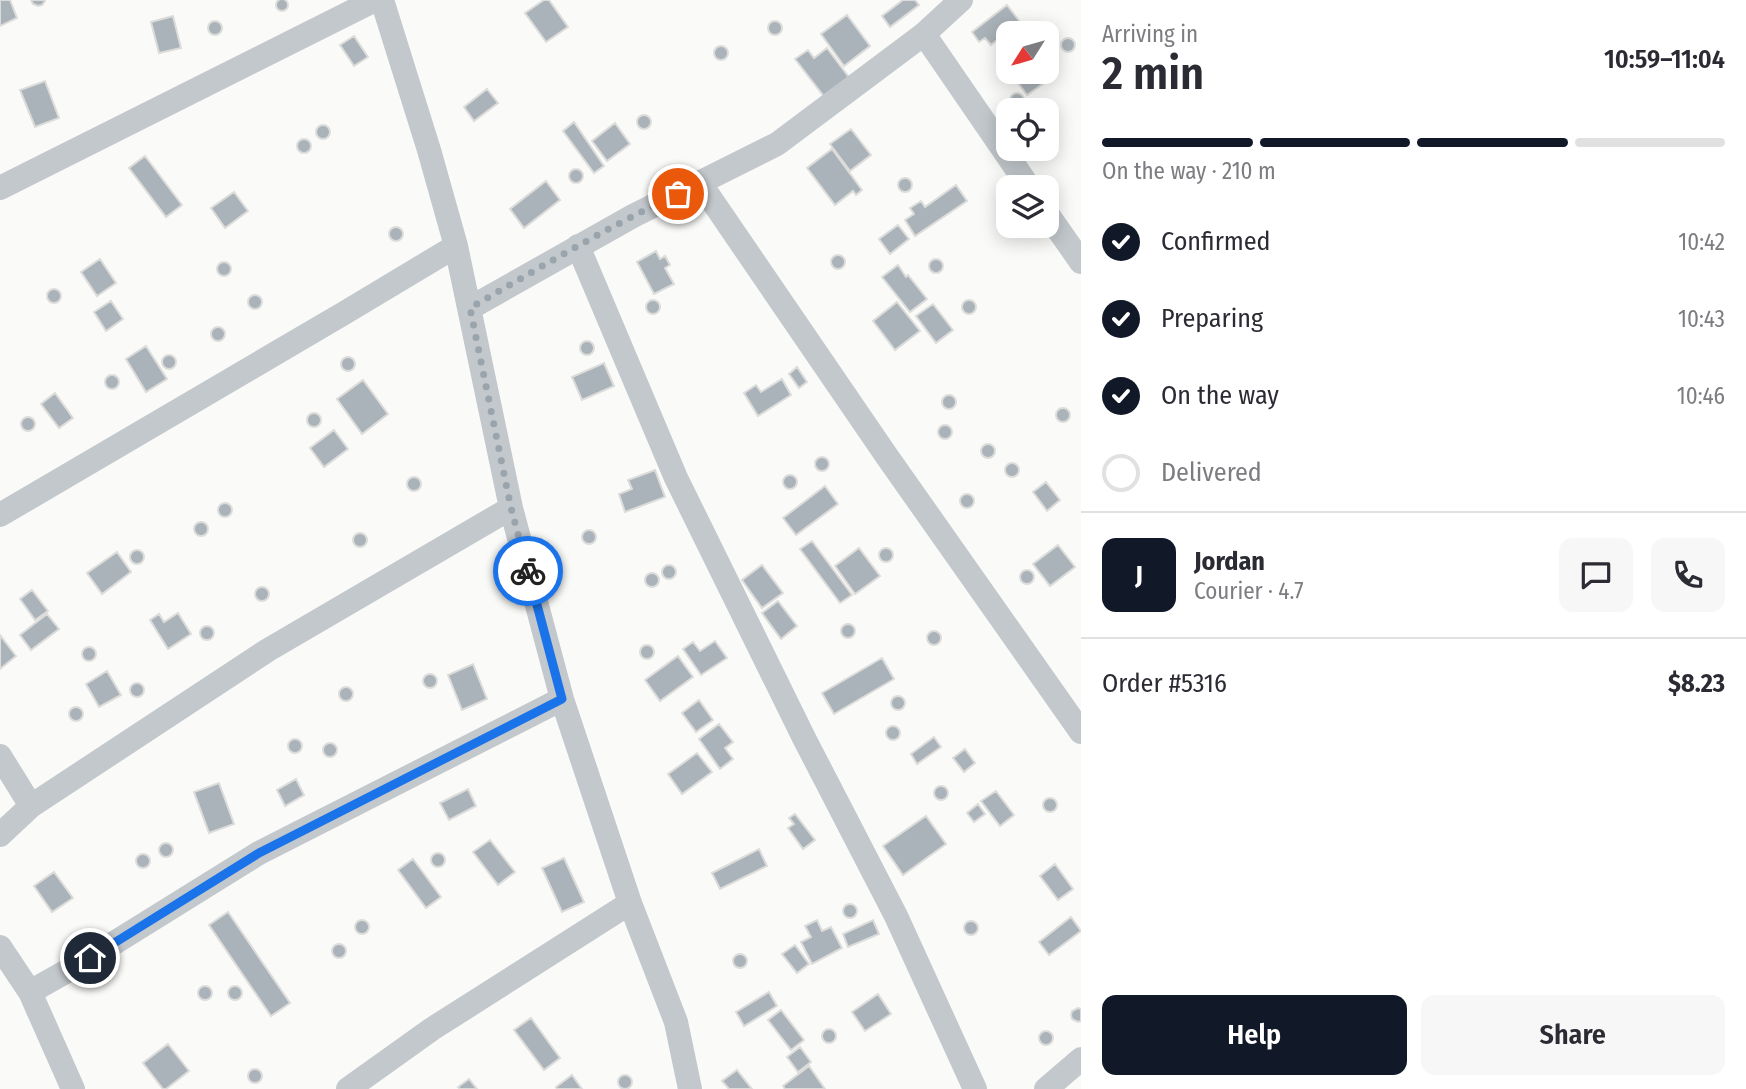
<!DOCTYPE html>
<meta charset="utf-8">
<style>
:root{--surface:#fff;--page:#f7f7f7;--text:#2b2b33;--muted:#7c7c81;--line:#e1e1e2;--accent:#111827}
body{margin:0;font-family:"Fira Sans Condensed",sans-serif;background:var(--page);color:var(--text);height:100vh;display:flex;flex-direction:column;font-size:26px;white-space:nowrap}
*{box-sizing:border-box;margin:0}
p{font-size:23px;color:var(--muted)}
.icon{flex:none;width:38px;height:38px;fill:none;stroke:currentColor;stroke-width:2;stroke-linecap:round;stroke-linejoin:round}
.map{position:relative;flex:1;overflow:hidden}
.side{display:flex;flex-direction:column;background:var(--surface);width:665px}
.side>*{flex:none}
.needle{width:46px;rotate:233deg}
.controls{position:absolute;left:996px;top:21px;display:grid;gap:14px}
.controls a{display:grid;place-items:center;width:63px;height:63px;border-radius:14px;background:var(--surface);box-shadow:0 4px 18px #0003;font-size:35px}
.pin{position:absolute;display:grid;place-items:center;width:60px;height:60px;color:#fff;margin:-30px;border:4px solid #fff;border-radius:50%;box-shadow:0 2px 7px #0007}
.courier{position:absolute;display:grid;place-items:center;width:70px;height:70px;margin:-35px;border:5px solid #1a73e8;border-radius:50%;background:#fff;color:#222;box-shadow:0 2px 9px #0007}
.summary em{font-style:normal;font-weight:600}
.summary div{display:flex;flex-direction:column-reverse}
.summary{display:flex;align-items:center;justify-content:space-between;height:119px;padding:0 21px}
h1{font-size:46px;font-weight:600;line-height:52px}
.bar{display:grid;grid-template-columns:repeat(4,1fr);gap:10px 7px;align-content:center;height:84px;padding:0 21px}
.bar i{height:9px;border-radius:5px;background:var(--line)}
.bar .selected{background:var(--accent)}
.bar p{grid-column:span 4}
.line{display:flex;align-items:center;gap:18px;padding:0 21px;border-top:2px solid var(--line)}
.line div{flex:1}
.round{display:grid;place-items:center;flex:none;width:74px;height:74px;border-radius:14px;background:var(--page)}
ol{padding:0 21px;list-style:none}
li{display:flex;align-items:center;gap:21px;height:77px}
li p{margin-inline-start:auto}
li .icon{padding:7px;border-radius:50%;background:var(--accent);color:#fff;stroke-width:4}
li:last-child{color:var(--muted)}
li i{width:38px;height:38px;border:4px solid var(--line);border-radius:50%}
.cta{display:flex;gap:14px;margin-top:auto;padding:14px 21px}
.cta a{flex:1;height:80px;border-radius:14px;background:var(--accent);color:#fff;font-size:28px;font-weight:600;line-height:80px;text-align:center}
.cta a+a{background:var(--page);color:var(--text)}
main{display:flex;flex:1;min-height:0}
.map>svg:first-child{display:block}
.building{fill:#aab3b9;stroke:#dcdcda;stroke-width:2}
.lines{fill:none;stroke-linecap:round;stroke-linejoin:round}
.minor{stroke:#c3c8cc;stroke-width:24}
.done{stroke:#99a4ac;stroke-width:7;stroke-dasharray:0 12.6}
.route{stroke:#1a73e8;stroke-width:9}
</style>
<main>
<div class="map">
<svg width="1081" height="1089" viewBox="0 0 1081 1089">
<rect width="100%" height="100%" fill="#fafaf8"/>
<path class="building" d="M276 5a6 6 0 1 1 12 0a6 6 0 1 1-12 0Z
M0,0H10L17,18L0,26Z
M31,0H45V1L42,5L38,6L33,4Z
M544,0H549L568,27L546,42L525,13Z
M903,0H915L919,5L890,27L882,16Z
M1007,5L1020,22L991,45L985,38L979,42L972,32Z
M847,15L870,46L844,66L821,34Z
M173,16L181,48L159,53L151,22Z
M208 28a7 7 0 1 1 14 0a7 7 0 1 1-14 0Z
M768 28a7 7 0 1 1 14 0a7 7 0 1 1-14 0Z
M354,36L368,57L354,66L340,45Z
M1061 45a7 7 0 1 1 14 0a7 7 0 1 1-14 0Z
M714 53a7 7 0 1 1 14 0a7 7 0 1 1-14 0Z
M827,48L851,80L826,99L795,59L808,50L814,58Z
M1010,72H1036L1044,83L1027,95Z
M45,81L59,118L35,127L20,90Z
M487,89L498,103L474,121L464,107Z
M1010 100a7 7 0 1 1 14 0a7 7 0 1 1-14 0Z
M637 122a7 7 0 1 1 14 0a7 7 0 1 1-14 0Z
M574,122L604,166L594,173L563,131Z
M615,123L630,144L607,161L592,141Z
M316 132a7 7 0 1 1 14 0a7 7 0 1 1-14 0Z
M851,129L871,155L850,171L830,144Z
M297 146a7 7 0 1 1 14 0a7 7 0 1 1-14 0Z
M832,149L862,190L856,195L853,191L835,205L807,168Z
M145,156L182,205L166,217L129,168Z
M569 176a7 7 0 1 1 14 0a7 7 0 1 1-14 0Z
M898 185a7 7 0 1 1 14 0a7 7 0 1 1-14 0Z
M546,181L560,200L524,228L510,209Z
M956,185L967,201L915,236L905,220L914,214L910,208L921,201L925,207Z
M234,192L248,211L225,228L211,208Z
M898,225L909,239L890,254L879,239Z
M389 234a7 7 0 1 1 14 0a7 7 0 1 1-14 0Z
M656,251L660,259L665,256L670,265L665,268L674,284L654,294L637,262Z
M831 262a7 7 0 1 1 14 0a7 7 0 1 1-14 0Z
M100,259L116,283L97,296L81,272Z
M929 266a7 7 0 1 1 14 0a7 7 0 1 1-14 0Z
M217 269a7 7 0 1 1 14 0a7 7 0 1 1-14 0Z
M898,265L906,277L908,275L927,299L910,312L882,277Z
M47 296a7 7 0 1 1 14 0a7 7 0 1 1-14 0Z
M248 302a7 7 0 1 1 14 0a7 7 0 1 1-14 0Z
M962 307a7 7 0 1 1 14 0a7 7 0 1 1-14 0Z
M646 307a7 7 0 1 1 14 0a7 7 0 1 1-14 0Z
M111,301L123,319L106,331L94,312Z
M897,302L920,331L895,350L873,321Z
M933,304L953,330L936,343L916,316Z
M211 334a7 7 0 1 1 14 0a7 7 0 1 1-14 0Z
M580 348a7 7 0 1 1 14 0a7 7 0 1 1-14 0Z
M146,346L167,379L146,392L126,359Z
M162 362a7 7 0 1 1 14 0a7 7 0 1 1-14 0Z
M341 364a7 7 0 1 1 14 0a7 7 0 1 1-14 0Z
M604,363L614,386L582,400L572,377Z
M797,367L807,382L799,388L789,374Z
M105 382a7 7 0 1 1 14 0a7 7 0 1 1-14 0Z
M782,379L791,395L758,416L744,393L756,385L761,392Z
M363,380L388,414L362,434L337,399Z
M55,393L73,418L59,428L41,404Z
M942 402a7 7 0 1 1 14 0a7 7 0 1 1-14 0Z
M1056 415a7 7 0 1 1 14 0a7 7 0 1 1-14 0Z
M307 420a7 7 0 1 1 14 0a7 7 0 1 1-14 0Z
M21 424a7 7 0 1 1 14 0a7 7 0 1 1-14 0Z
M938 432a7 7 0 1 1 14 0a7 7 0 1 1-14 0Z
M334,430L348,449L324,467L310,448Z
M981 451a7 7 0 1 1 14 0a7 7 0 1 1-14 0Z
M815 464a7 7 0 1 1 14 0a7 7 0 1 1-14 0Z
M1005 470a7 7 0 1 1 14 0a7 7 0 1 1-14 0Z
M655,470L665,497L625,512L619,494L632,489L628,480Z
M783 482a7 7 0 1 1 14 0a7 7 0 1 1-14 0Z
M407 484a7 7 0 1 1 14 0a7 7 0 1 1-14 0Z
M1046,482L1060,500L1047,511L1033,492Z
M825,486L838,504L796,535L783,518Z
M960 501a7 7 0 1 1 14 0a7 7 0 1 1-14 0Z
M218 510a7 7 0 1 1 14 0a7 7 0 1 1-14 0Z
M194 529a7 7 0 1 1 14 0a7 7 0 1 1-14 0Z
M582 537a7 7 0 1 1 14 0a7 7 0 1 1-14 0Z
M353 540a7 7 0 1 1 14 0a7 7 0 1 1-14 0Z
M812,541L852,595L840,603L800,549Z
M1058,545L1075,567L1050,586L1033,564Z
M859,548L880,576L855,594L835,566Z
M879 555a7 7 0 1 1 14 0a7 7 0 1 1-14 0Z
M130 557a7 7 0 1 1 14 0a7 7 0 1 1-14 0Z
M117,552L131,572L102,594L87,573Z
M762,565L783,593L762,608L742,580Z
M662 572a7 7 0 1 1 14 0a7 7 0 1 1-14 0Z
M1020 577a7 7 0 1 1 14 0a7 7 0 1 1-14 0Z
M645 580a7 7 0 1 1 14 0a7 7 0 1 1-14 0Z
M255 594a7 7 0 1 1 14 0a7 7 0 1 1-14 0Z
M32,590L48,611L35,620L20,599Z
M778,601L797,626L781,639L762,613Z
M178,613L191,634L168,649L150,620L159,614L164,622Z
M47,614L59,629L31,650L20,635Z
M841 631a7 7 0 1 1 14 0a7 7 0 1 1-14 0Z
M200 633a7 7 0 1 1 14 0a7 7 0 1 1-14 0Z
M927 638a7 7 0 1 1 14 0a7 7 0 1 1-14 0Z
M0,635L16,656L0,669Z
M715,641L727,658L701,675L683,649L693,642L700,651Z
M640 652a7 7 0 1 1 14 0a7 7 0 1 1-14 0Z
M82 654a7 7 0 1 1 14 0a7 7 0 1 1-14 0Z
M678,656L693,677L660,701L645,680Z
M882,658L894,679L834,714L822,693Z
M473,664L487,699L462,710L448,675Z
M107,671L121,695L99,707L86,684Z
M423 681a7 7 0 1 1 14 0a7 7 0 1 1-14 0Z
M130 690a7 7 0 1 1 14 0a7 7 0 1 1-14 0Z
M339 694a7 7 0 1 1 14 0a7 7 0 1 1-14 0Z
M891 703a7 7 0 1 1 14 0a7 7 0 1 1-14 0Z
M699,700L713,720L696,732L682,713Z
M69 714a7 7 0 1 1 14 0a7 7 0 1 1-14 0Z
M719,724L733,742L725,748L733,759L720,769L699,739Z
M886 733a7 7 0 1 1 14 0a7 7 0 1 1-14 0Z
M934,737L941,747L917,764L911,754Z
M288 746a7 7 0 1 1 14 0a7 7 0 1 1-14 0Z
M323 750a7 7 0 1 1 14 0a7 7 0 1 1-14 0Z
M965,749L975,763L964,772L953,758Z
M697,753L712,772L682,794L668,774Z
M296,779L304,795L285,806L277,790Z
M219,783L234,824L209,833L194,792Z
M934 793a7 7 0 1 1 14 0a7 7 0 1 1-14 0Z
M468,789L476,806L449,820L440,803Z
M996,791L1014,815L1000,826L981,801Z
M1043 805a7 7 0 1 1 14 0a7 7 0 1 1-14 0Z
M978,804L985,814L974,822L967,813Z
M795,814L815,840L803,849L788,828L794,824L789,818Z
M926,816L946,844L903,875L883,846Z
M490,840L515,872L498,885L473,852Z
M159 850a7 7 0 1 1 14 0a7 7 0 1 1-14 0Z
M759,849L767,866L720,889L712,873Z
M431 860a7 7 0 1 1 14 0a7 7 0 1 1-14 0Z
M136 861a7 7 0 1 1 14 0a7 7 0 1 1-14 0Z
M564,858L584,902L562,912L542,868Z
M413,859L441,897L426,908L398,870Z
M1055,864L1073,889L1058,900L1040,876Z
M54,872L73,898L52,912L34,886Z
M843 911a7 7 0 1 1 14 0a7 7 0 1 1-14 0Z
M228,912L290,1003L271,1016L209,925Z
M1071,917L1081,931L1049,955L1039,942Z
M817,920L822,931L831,927L842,948L812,964L801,942L811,937L805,926Z
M873,920L879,934L848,947L843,934Z
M355 927a7 7 0 1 1 14 0a7 7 0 1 1-14 0Z
M964 928a7 7 0 1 1 14 0a7 7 0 1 1-14 0Z
M332 951a7 7 0 1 1 14 0a7 7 0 1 1-14 0Z
M795,945L809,964L797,973L782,954Z
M733 961a7 7 0 1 1 14 0a7 7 0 1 1-14 0Z
M198 993a7 7 0 1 1 14 0a7 7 0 1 1-14 0Z
M228 993a7 7 0 1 1 14 0a7 7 0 1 1-14 0Z
M769,992L777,1006L744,1026L736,1012Z
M878,994L891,1014L865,1031L852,1012Z
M1078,1008L1081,1009V1021L1078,1022L1072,1019L1071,1015L1072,1011Z
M781,1010L804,1040L791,1050L768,1020Z
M531,1018L560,1058L544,1070L514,1030Z
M822 1036a7 7 0 1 1 14 0a7 7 0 1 1-14 0Z
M1039 1038a7 7 0 1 1 14 0a7 7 0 1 1-14 0Z
M168,1044L189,1071L166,1089H163L143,1063Z
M800,1047L811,1062L798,1072L787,1057Z
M809,1066L825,1089H785L783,1086Z
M248 1076a7 7 0 1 1 14 0a7 7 0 1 1-14 0Z
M737,1070L752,1089H729L722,1081Z
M572,1075L582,1089H557L556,1087Z
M618 1082a7 7 0 1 1 14 0a7 7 0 1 1-14 0Z
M469,1079L477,1089H460L458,1087Z"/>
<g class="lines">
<path class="minor" d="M382,0L429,150L456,246L511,508L562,699L630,903L676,1022L690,1089
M924,34L1029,187
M700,183L886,455L1081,732
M0,188L375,0
M1046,212L1081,262
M578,246L676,478L804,738L896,916L975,1089
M470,308L633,216L777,144L924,34L961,0
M0,515L346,312L456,246
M0,756L31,806
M0,835L31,806L268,650L511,508
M0,947L30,992L90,958L259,853L562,699
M30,992L73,1089
M348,1089L432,1029L630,903
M1046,1089L1081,1059"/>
</g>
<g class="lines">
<path class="done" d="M528,571L511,508L470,308C539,268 606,228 678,194"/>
<path class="route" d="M90,958L259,853L562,699L528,571"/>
</g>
</svg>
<div class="controls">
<a><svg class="needle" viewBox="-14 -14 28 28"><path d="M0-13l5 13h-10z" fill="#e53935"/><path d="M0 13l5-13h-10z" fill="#7c7c81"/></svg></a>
<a><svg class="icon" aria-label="locate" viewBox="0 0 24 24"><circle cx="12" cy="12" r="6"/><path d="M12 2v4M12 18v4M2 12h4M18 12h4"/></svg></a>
<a><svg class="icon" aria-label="layers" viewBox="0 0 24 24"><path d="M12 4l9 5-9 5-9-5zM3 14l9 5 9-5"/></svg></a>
</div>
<div class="pin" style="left:678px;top:194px;background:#ea580c"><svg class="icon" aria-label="bag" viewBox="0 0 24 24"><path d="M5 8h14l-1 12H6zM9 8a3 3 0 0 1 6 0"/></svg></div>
<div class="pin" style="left:90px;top:958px;background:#1f2937"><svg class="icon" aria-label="home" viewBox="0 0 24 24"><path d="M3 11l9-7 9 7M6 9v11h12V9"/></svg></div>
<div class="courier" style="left:528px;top:571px"><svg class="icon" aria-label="bike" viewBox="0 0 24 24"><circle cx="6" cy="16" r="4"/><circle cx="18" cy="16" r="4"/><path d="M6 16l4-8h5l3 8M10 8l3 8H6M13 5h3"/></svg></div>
</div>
<section class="side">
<div class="summary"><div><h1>2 min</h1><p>Arriving in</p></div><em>10:59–11:04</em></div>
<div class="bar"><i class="selected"></i><i class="selected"></i><i class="selected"></i><i></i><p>On the way · 210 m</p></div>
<ol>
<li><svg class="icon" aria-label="check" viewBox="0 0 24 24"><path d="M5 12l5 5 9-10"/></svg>Confirmed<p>10:42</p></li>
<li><svg class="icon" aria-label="check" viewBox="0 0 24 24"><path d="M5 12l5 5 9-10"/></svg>Preparing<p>10:43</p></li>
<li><svg class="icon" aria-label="check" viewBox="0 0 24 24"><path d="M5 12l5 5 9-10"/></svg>On the way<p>10:46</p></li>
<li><i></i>Delivered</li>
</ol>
<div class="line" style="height:126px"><b class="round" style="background:var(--accent);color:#fff">J</b><div><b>Jordan</b><p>Courier · 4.7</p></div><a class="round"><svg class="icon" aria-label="chat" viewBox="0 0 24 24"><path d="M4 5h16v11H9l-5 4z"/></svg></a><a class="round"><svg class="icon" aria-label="phone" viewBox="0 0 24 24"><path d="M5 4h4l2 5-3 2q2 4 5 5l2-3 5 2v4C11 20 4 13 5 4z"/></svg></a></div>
<div class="line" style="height:91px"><div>Order #5316</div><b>$8.23</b></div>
<div class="cta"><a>Help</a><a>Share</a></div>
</section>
</main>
